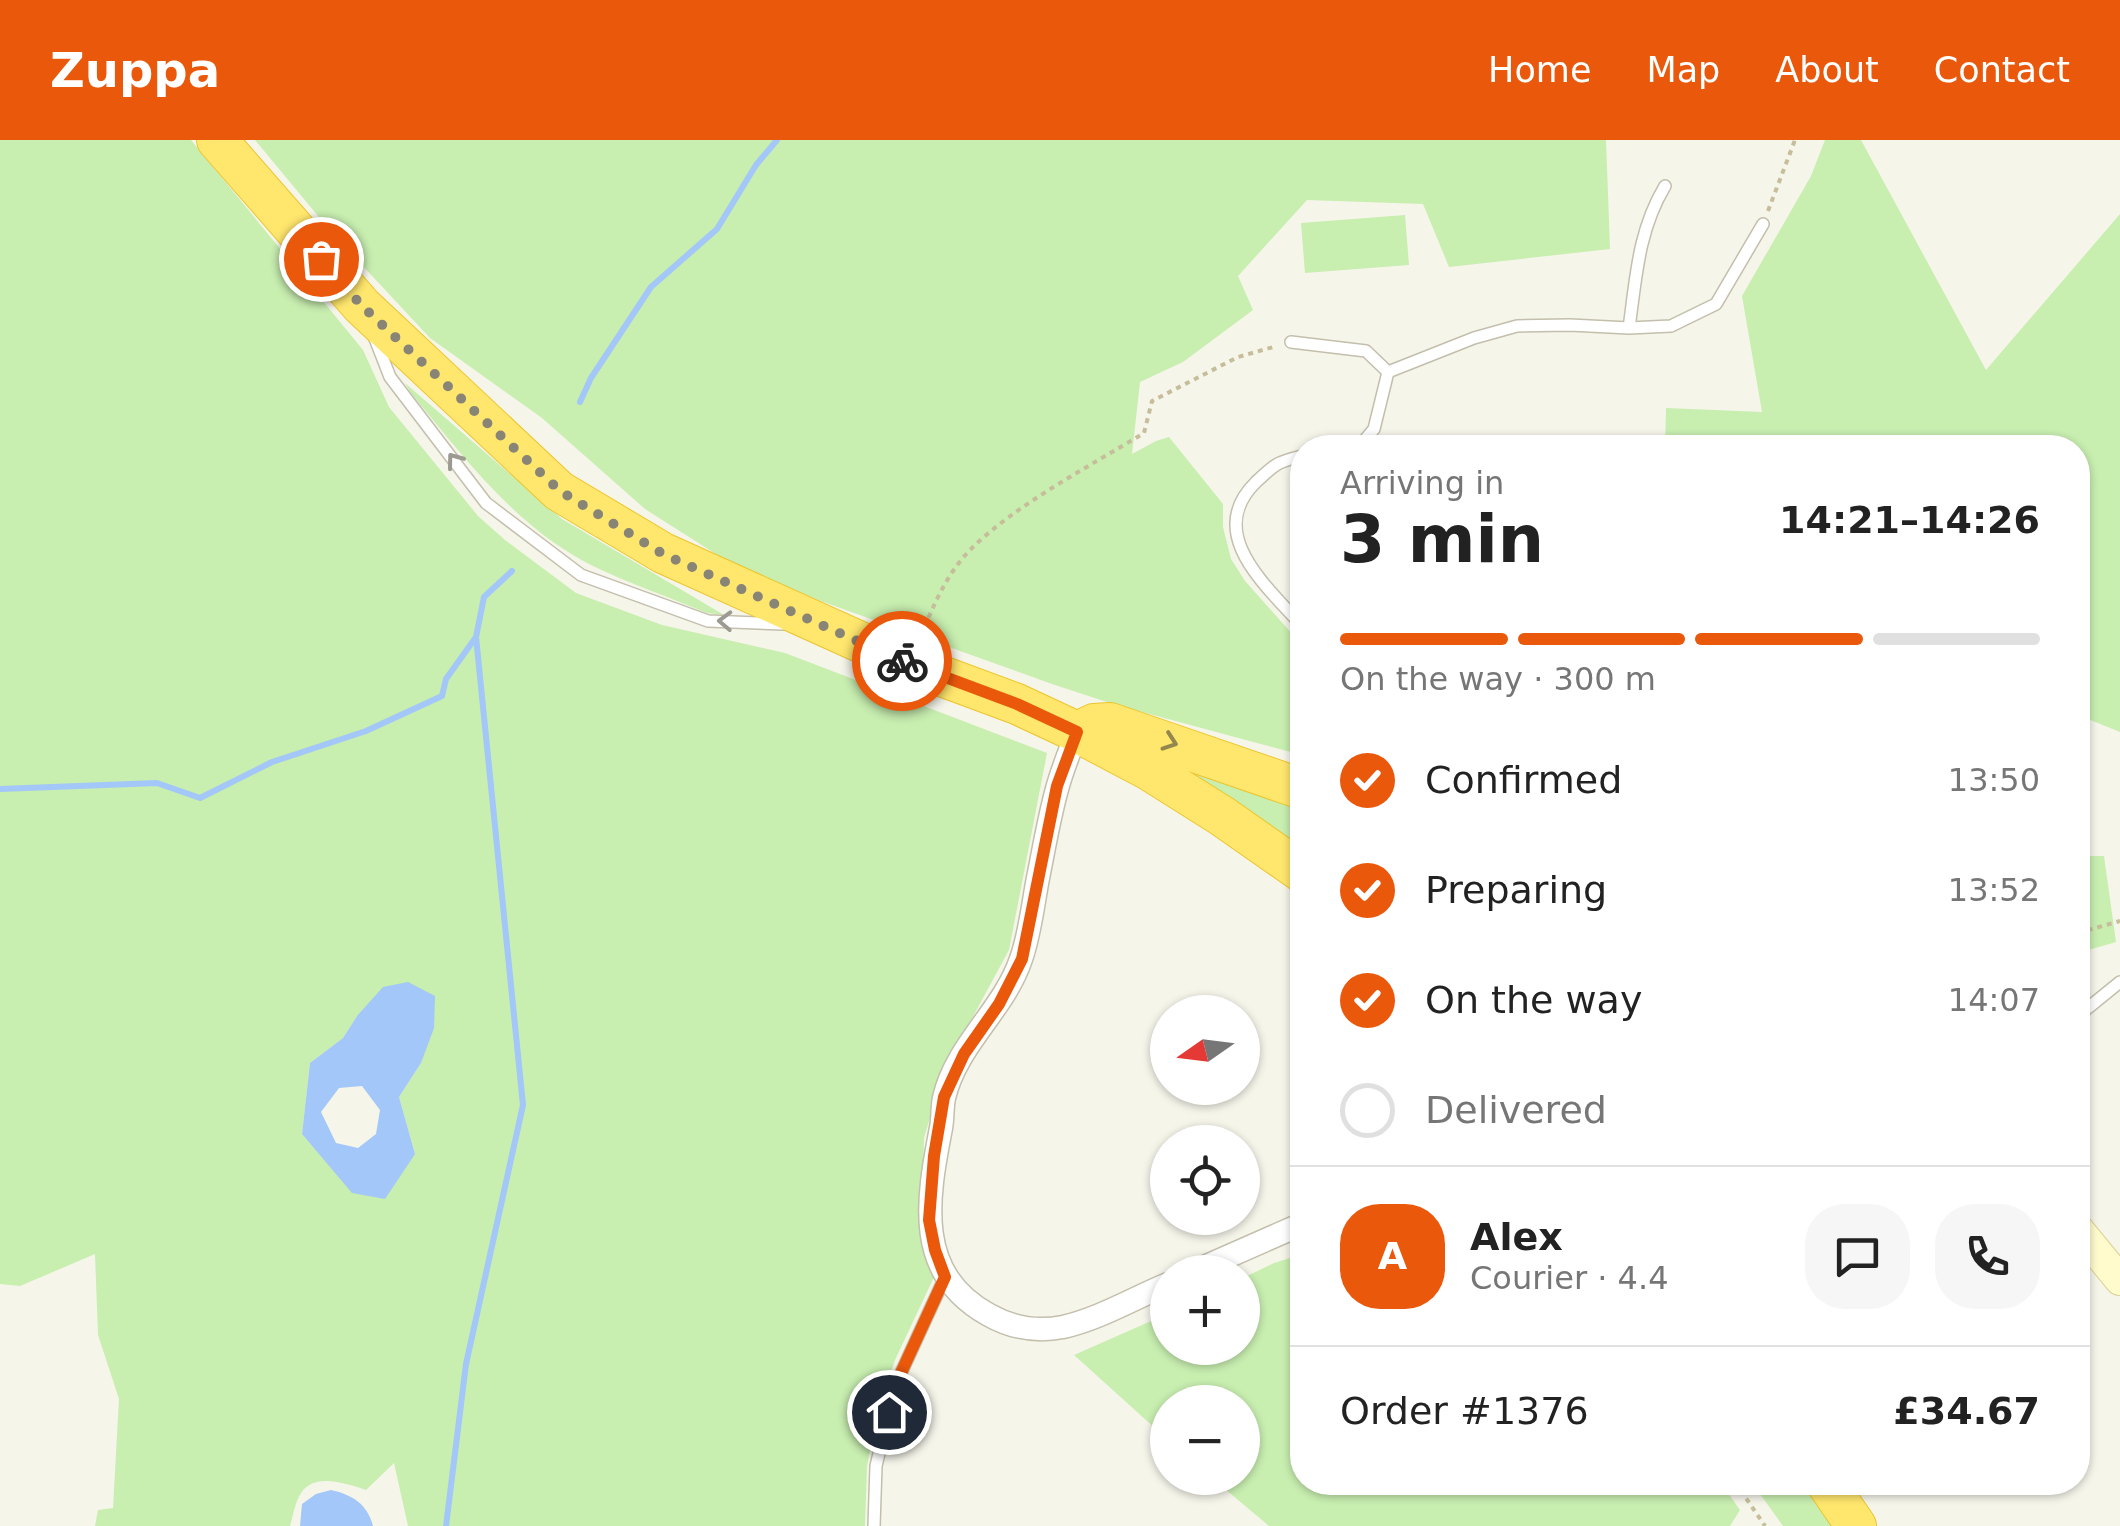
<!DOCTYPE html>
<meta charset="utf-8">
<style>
:root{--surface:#fff;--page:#f6f6f6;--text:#222;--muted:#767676;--line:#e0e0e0;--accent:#ea580c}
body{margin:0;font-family:"DejaVu Sans",sans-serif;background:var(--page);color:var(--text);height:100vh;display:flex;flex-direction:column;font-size:38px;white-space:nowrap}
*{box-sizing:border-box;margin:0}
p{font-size:32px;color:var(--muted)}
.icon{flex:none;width:55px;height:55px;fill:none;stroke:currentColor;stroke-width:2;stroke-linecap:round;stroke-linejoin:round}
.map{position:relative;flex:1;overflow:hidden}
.side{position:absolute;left:1290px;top:295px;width:800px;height:1060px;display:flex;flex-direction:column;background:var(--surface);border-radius:40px;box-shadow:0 2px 8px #0004}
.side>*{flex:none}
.needle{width:65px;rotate:256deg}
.fabs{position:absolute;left:1150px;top:855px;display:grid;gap:20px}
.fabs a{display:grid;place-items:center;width:110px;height:110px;border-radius:50%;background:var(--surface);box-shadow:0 2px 8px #0004;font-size:50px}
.pin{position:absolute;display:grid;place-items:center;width:85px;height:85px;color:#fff;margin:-42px;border:5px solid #fff;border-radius:50%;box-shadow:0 2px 10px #0007}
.courier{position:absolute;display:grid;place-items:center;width:100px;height:100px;margin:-50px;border:8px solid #ea580c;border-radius:50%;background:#fff;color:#222;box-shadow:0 2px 12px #0007}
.headline em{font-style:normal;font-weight:600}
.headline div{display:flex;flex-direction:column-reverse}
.headline{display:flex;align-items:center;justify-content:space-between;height:170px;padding:0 50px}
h1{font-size:65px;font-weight:600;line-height:75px}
.bar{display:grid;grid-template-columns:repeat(4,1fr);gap:15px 10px;align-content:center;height:120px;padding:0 50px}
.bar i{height:12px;border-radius:8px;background:var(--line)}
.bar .selected{background:var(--accent)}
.bar p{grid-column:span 4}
.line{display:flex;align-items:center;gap:25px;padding:0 50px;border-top:2px solid var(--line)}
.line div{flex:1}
.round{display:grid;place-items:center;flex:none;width:105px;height:105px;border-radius:40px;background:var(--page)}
ol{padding:0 50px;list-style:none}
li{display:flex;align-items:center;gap:30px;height:110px}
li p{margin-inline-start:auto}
li .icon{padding:10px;border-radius:50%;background:var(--accent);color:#fff;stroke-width:4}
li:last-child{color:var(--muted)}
li i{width:55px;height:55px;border:5px solid var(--line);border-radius:50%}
header{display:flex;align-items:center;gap:60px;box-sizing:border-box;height:140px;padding:0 50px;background:var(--accent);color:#fff}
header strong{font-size:48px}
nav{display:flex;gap:55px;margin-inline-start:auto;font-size:35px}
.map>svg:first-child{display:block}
.green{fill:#c8eeb0;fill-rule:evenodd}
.water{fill:#a2c7f8;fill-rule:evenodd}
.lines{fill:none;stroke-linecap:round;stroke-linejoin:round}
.stream{stroke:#a2c7f8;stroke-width:6}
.lane-casing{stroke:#c3bfac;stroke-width:14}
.street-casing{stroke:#c3bfac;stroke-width:25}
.secondary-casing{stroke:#dbd396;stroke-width:32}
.highway-casing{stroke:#edc52e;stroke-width:42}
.path{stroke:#c6be9b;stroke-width:4;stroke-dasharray:5 5;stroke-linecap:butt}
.lane{stroke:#fff;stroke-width:11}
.street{stroke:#fff;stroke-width:22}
.secondary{stroke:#fffbcc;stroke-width:30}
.highway{stroke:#ffe66d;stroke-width:40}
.oneway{stroke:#9d9a91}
.oneway2{stroke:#94874d}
.done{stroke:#888476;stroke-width:10;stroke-dasharray:0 18}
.route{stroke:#ea580c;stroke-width:12}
</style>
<header>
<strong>Zuppa</strong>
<nav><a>Home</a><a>Map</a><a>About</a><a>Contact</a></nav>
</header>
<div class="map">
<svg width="2120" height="1386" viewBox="0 0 2120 1386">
<rect width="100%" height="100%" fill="#f6f5ea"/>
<path class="green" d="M0,0H191L363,210L389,267L478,376L505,400L576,453L662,485L785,513L1047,613L1009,810L944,930L924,998L922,1071L934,1137L895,1220L875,1280L867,1327L865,1386H408L394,1323L366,1350C347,1344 315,1332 301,1353C295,1362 293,1376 290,1386H95L98,1370L113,1368L119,1259L98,1195L95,1114L20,1146L0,1144ZM357,876L421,923L399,957L415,1014L352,1052L302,994L310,923L343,898Z
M255,0H1606L1610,109L1449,127L1423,64L1307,60L1238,136L1253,170L1183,222L1140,242L1132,314L1156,301L1169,297L1223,364V387L1231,419L1245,441L1302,505V615L1116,565L1052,544L818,460L730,423L645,369L542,278L430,198L333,94Z
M1825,0H1861L1986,230L2120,74V592L2078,575V308L1665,307L1666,268L1762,272L1742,156L1811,36Z
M1405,75L1409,125L1305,133L1301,83Z
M405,243L562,379L724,475L707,473C669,457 630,444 593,426C516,388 463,316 410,252Z
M1129,598L1302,670V715Z
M2078,716H2104L2116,802L2078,813Z
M1290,1118L1302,1127V1342L1721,1343L1740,1370L1730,1386H1269L1212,1338H1242V1262H1168L1167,1299L1074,1215L1167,1174L1168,1208H1242L1243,1138L1274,1123Z
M1752,1343H1804L1836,1386H1783Z"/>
<path class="water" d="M408,842L435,856L434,888L421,923L399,957L415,1014L385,1059L352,1053L302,994L310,923L343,898L357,876L383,847ZM362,946L380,970L376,994L358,1008L336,1003L321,972L339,948Z
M331,1350C353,1355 367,1364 373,1386H300L302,1364L316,1354Z"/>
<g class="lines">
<path class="stream" d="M580,262L591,238L651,147L717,89L756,25L777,0
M0,649L157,643L200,658L272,622L366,591L442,556L446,539L476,497L484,457L512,431
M446,1386L466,1224L523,965L476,497"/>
<defs>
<path id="lane" d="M1629,188C1636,138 1638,91 1665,46
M374,196L390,237L486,363L581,435L708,481L783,484
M1291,202L1366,211L1388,232
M1364,301L1374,289L1388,232L1474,198L1517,186L1570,185L1629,188L1671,186L1716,164L1763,84
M1337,308L1364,301L1366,304
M1302,316C1277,322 1275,324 1256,342C1203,394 1268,447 1302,486
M2078,876L2120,842
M874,1386L876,1326L895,1246L945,1137"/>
<path id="street" d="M1077,592C1070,611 1062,630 1057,649C1049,678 1044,708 1038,738C1033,764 1030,794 1021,819C1004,870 956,905 944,958C942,967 943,978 941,988C927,1060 914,1134 989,1175C1012,1188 1037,1192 1063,1187C1099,1179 1134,1158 1168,1144
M1193,1132L1302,1084"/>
<path id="secondary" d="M2078,1089L2120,1140"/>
<path id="highway" d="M217,0L362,166L559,351L663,413L909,524L1017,564L1077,592L1149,630L1222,676L1302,732
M1081,590L1094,584L1110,583L1302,649
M1826,1342L1856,1386"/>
</defs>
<use href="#lane" class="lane-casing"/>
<use href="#street" class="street-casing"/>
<use href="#secondary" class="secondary-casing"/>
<use href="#highway" class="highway-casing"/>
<path class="path" d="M1768,71L1795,0
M921,496C933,466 947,433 971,409C1015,365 1090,326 1144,293L1152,261L1238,217L1277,206
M2078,793L2120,781
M1735,1342L1765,1386"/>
<use href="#lane" class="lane"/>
<use href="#street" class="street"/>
<use href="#secondary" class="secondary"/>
<use href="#highway" class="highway"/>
</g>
<defs><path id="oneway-chevron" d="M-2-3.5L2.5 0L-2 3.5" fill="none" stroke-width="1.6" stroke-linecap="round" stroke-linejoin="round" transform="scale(2.5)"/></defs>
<g class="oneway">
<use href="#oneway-chevron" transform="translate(454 320) rotate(-127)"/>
<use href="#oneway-chevron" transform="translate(725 481) rotate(-178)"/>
</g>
<use class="oneway2" href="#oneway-chevron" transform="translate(1170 602) rotate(19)"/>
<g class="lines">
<path class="done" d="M321,119L362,166L560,351L663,414L902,521"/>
<path class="route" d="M889,1272L895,1246L945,1137L935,1110L929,1080L934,1016L944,957L964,914L999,864L1022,819L1057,646L1077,592L1017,564L902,521"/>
</g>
</svg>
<div class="fabs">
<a><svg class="needle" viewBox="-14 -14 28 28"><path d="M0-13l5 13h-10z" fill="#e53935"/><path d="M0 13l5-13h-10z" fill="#767676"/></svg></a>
<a><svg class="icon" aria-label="locate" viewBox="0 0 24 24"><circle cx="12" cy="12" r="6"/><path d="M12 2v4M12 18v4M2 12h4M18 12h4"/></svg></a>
<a>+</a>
<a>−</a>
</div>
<div class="pin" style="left:321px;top:119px;background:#ea580c"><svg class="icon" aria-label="bag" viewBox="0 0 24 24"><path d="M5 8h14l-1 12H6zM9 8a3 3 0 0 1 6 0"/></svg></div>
<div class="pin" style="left:889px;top:1272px;background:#1f2937"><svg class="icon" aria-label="home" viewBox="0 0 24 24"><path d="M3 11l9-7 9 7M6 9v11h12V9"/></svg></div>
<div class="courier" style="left:902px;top:521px"><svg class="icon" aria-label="bike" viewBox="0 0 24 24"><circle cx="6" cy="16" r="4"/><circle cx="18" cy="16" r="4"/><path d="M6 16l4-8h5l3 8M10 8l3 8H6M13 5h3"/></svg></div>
<section class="side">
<div class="headline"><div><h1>3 min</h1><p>Arriving in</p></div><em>14:21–14:26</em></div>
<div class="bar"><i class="selected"></i><i class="selected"></i><i class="selected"></i><i></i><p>On the way · 300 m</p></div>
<ol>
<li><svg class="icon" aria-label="check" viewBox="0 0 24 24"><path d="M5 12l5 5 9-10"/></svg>Confirmed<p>13:50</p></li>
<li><svg class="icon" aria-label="check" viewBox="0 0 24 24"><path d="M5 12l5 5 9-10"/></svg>Preparing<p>13:52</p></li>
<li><svg class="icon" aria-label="check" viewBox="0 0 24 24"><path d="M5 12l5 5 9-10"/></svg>On the way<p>14:07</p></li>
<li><i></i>Delivered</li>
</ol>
<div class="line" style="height:180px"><b class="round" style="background:var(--accent);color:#fff">A</b><div><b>Alex</b><p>Courier · 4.4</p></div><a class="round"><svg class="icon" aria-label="chat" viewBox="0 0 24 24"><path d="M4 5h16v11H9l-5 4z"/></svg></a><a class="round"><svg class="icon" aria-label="phone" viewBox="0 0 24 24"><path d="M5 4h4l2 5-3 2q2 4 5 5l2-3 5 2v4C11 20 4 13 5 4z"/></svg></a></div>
<div class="line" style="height:130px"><div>Order #1376</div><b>£34.67</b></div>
</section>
</div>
